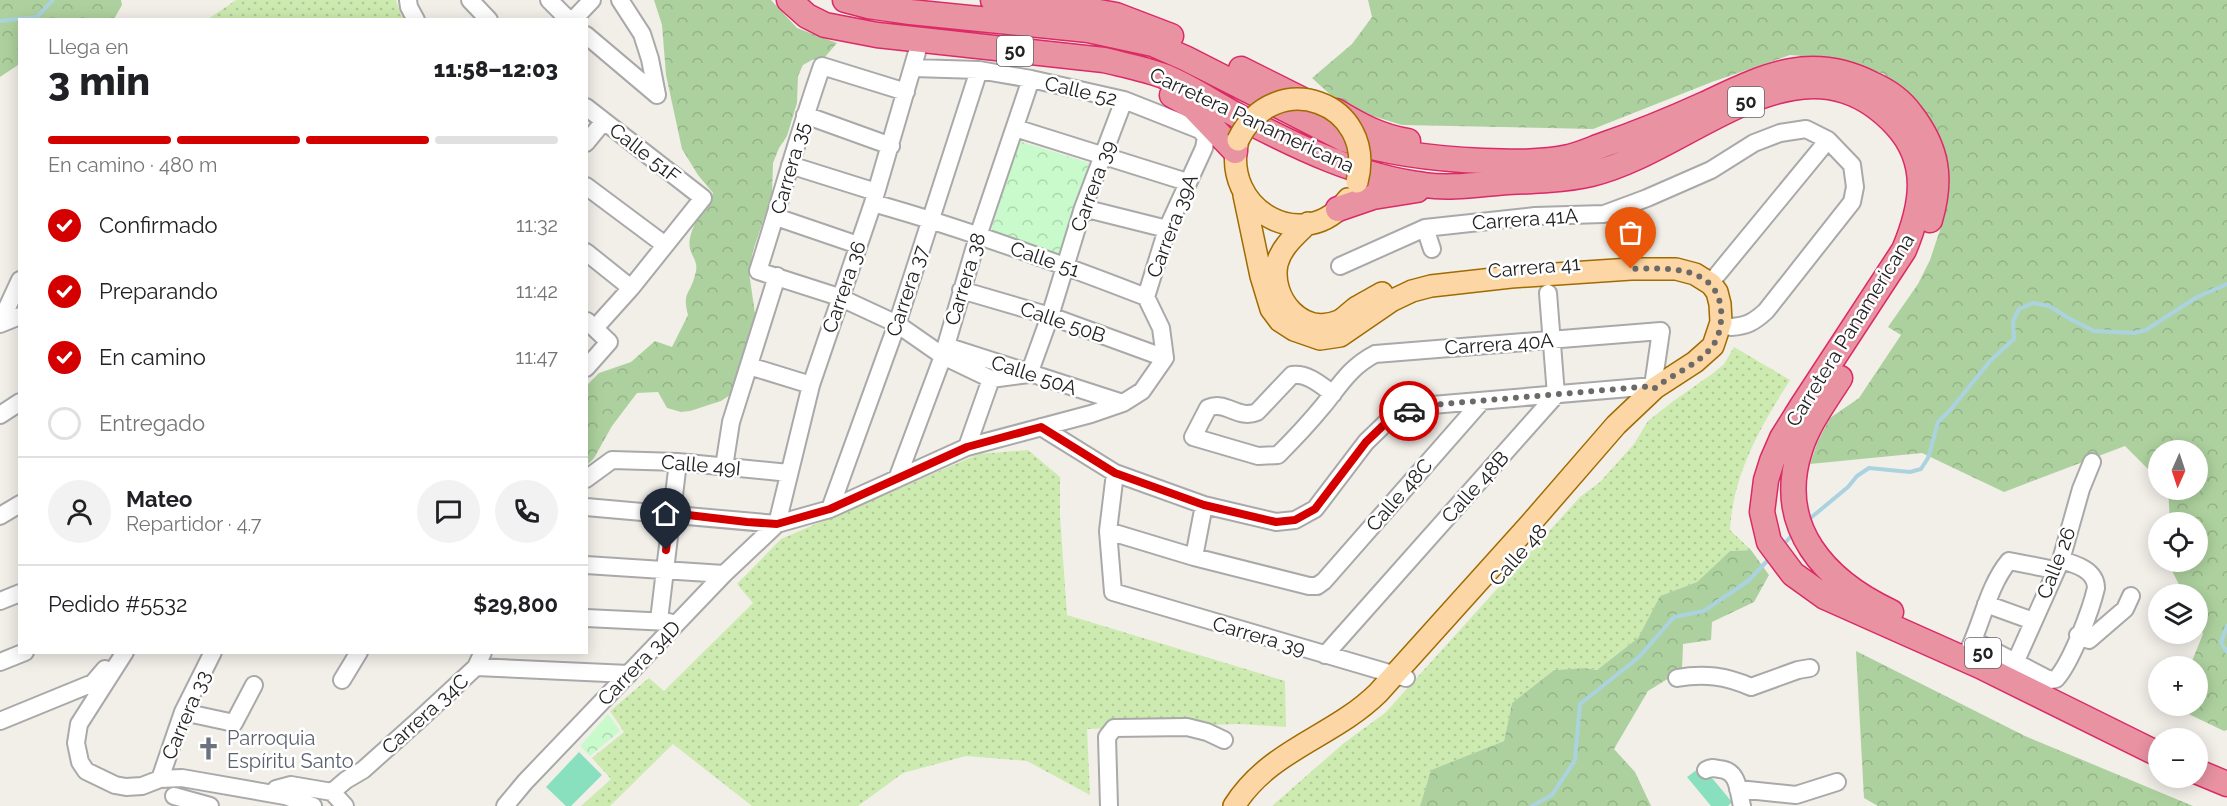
<!DOCTYPE html>
<html lang="es">
<meta charset="utf-8">
<style>
:root{--surface:#fff;--page:#f2f2f2;--text:#202124;--muted:#757577;--line:#e0e0e0;--accent:#d40000}
body{margin:0;font-family:Raleway,sans-serif;background:var(--page);color:var(--text);height:100vh;display:flex;flex-direction:column;font-size:22px;white-space:nowrap}
*{box-sizing:border-box;margin:0}
p{font-size:20px;color:var(--muted)}
.icon{flex:none;width:33px;height:33px;fill:none;stroke:currentColor;stroke-width:2;stroke-linecap:round;stroke-linejoin:round}
.map{position:relative;flex:1;overflow:hidden}
.drawer{position:absolute;left:18px;top:18px;width:570px;height:636px;display:flex;flex-direction:column;background:var(--surface);border-radius:0px;box-shadow:0 3px 15px #0003}
.drawer>*{flex:none}
.needle{width:39px;rotate:183deg}
.tools{position:absolute;left:2148px;top:440px;display:grid;gap:12px}
.tools a{display:grid;place-items:center;width:60px;height:60px;border-radius:50%;background:var(--surface);box-shadow:0 3px 15px #0003;font-size:30px}
.pin{position:absolute;display:grid;place-items:center;width:51px;height:51px;color:#fff;margin:-62px -26px;border-radius:50% 50% 50% 0;rotate:-45deg;box-shadow:0 0 6px #0007}
.pin .icon{rotate:45deg}
.courier{position:absolute;display:grid;place-items:center;width:60px;height:60px;margin:-30px;border:4px solid #d40000;border-radius:50%;background:#fff;color:#222;box-shadow:0 2px 8px #0007}
.overview em{font-style:normal;font-weight:800}
.overview div{display:flex;flex-direction:column-reverse}
.overview{display:flex;align-items:center;justify-content:space-between;height:102px;padding:0 30px}
h1{font-size:39px;font-weight:800;line-height:45px}
.bar{display:grid;grid-template-columns:repeat(4,1fr);gap:9px 6px;align-content:center;height:72px;padding:0 30px}
.bar i{height:8px;border-radius:4px;background:var(--line)}
.bar .current{background:var(--accent)}
.bar p{grid-column:span 4}
.line{display:flex;align-items:center;gap:15px;padding:0 30px;border-top:2px solid var(--line)}
.line div{flex:1}
.round{display:grid;place-items:center;flex:none;width:63px;height:63px;border-radius:32px;background:var(--page)}
ol{padding:0 30px;list-style:none}
li{display:flex;align-items:center;gap:18px;height:66px}
li p{margin-inline-start:auto}
li .icon{padding:6px;border-radius:50%;background:var(--accent);color:#fff;stroke-width:4}
li:last-child{color:var(--muted)}
li i{width:33px;height:33px;border:3px solid var(--line);border-radius:50%}
.map>svg:first-child{display:block}
.grass{fill:url(#grass-dots)}
.forest{fill:url(#forest-crowns)}
.park{fill:url(#park-crowns)}
.pitch{fill:#88e0be}
.lines{fill:none;stroke-linecap:round;stroke-linejoin:round}
.stream{stroke:#aad3df;stroke-width:4}
.minor-casing{stroke:#a9a9a9;stroke-width:20}
.major-casing{stroke:#a06b00;stroke-width:24}
.highway-casing{stroke:#dc2a67;stroke-width:27}
.minor{stroke:#fff;stroke-width:16}
.major{stroke:#fcd6a4;stroke-width:21}
.highway{stroke:#e892a2;stroke-width:24}
.major-bridge-casing{stroke:#a06b00;stroke-width:24;stroke-linecap:butt}
.major-bridge{stroke:#fcd6a4;stroke-width:21}
.done{stroke:#6b6a68;stroke-width:6;stroke-dasharray:0 10.8}
.route{stroke:#d40000;stroke-width:8}
.labels{text-anchor:middle;stroke-width:5;stroke-linejoin:round;paint-order:stroke}
.shield{fill:#fff;stroke:#646464;stroke-width:1.5}
.shield-label{font-size:18px;font-weight:bold;fill:#222}
.street-label{font-size:20px;fill:#222;stroke:#fff}
.worship-label{font-size:20px;fill:#5b616d;stroke:#fff;text-anchor:start}
</style>
<div class="map">
<svg width="2227" height="806" viewBox="0 0 2227 806">
<defs>
<pattern id="grass-dots" width="8" height="8" patternUnits="userSpaceOnUse" patternTransform="scale(1.5)"><rect width="8" height="8" fill="#cdebb0"/><path d="M2 2h.1M6 6h.1" fill="none" stroke="#b0c997" stroke-width="1.8" stroke-linecap="round"/></pattern>
<pattern id="forest-crowns" width="20" height="18" patternUnits="userSpaceOnUse" patternTransform="scale(1.5)"><rect width="20" height="18" fill="#add19e"/><path d="M2 6a3 3 0 1 1 6 0M12 15a3 3 0 1 1 6 0" fill="none" stroke="#95b388"/></pattern>
<pattern id="park-crowns" width="20" height="18" patternUnits="userSpaceOnUse" patternTransform="scale(1.5)"><rect width="20" height="18" fill="#c8facc"/><path d="M2 6a3 3 0 1 1 6 0M12 15a3 3 0 1 1 6 0" fill="none" stroke="#acd6af"/></pattern>
</defs>
<rect width="100%" height="100%" fill="#f2efe9"/>
<path class="grass" d="M236,0H396L401,15L406,19H208Z
M1734,347L1790,380C1761,426 1733,474 1730,530L1751,550L1730,551L1697,582L1660,596L1638,638L1597,670L1585,668L1554,670L1512,703L1504,741L1431,770L1420,806H1272L1344,743L1385,713L1580,497L1600,482L1634,444L1648,421L1672,402L1712,374L1724,364Z
M1028,450L1060,477V516L1067,615L1285,681L1286,727L1239,724L1087,729L1090,795L1027,761L966,756L903,773L858,806H752L673,744L610,806H581L611,779L592,758L624,732L610,711L649,678L664,691L753,603L737,584L781,539L979,454Z"/>
<path class="forest" d="M0,0H121L122,5L114,19L20,20L19,67L18,65L0,77Z
M654,0H771L797,28L837,43L825,57L812,60L803,65L798,76L797,103L787,136L779,148L773,163L772,194L753,251L749,272L756,321L730,395L721,401L690,411L681,412L667,408L658,392L637,393L612,426L594,458L587,465V385L599,373L631,362L655,341L672,347L688,315C682,292 690,295 695,275C699,262 693,259 690,249C686,231 705,208 713,193L698,175L682,149L666,75L662,25Z
M1368,0H2227V730L2224,731L2174,707L2175,705H2198V666H2190L2203,634L2198,622V594H2184L2170,567V561H2198V522H2170L2168,489H2198V450H2158V479L2125,446L2004,492L1922,453L1810,464L1817,443L1830,418L1859,398L1901,335L1888,327L1918,284L1930,260L1945,215L1947,187L1918,107L1884,74L1838,59L1790,55L1712,82L1593,129L1402,125L1363,113L1334,98L1312,78L1352,44L1372,17Z
M1751,550L1769,575L1754,602L1712,622L1711,640L1683,644L1682,670L1648,691L1614,749L1635,772L1651,806H1420L1431,770L1504,741L1512,703L1554,670L1585,668L1597,670L1638,638L1660,596L1697,582L1730,551Z
M1856,651L2025,736L2193,806H1878L1864,798Z"/>
<path class="park" d="M1019,141L1089,163L1060,259L989,237Z
M608,714L620,731L590,756L580,746Z"/>
<path class="pitch" d="M579,752L602,775L571,806H566L546,787Z
M1702,766L1732,802L1728,806H1711L1687,777Z"/>
<g class="lines">
<path class="stream" d="M0,21L37,17L53,0
M1807,521L1848,487L1857,476L1869,468L1910,472L1921,469L1928,458L1938,422L1951,409L1991,360L2014,339L2013,321L2019,309L2033,303L2049,306L2070,319L2094,331L2134,333L2146,330L2197,297L2227,284
M1782,546L1795,532
M2227,626L2221,642L2227,652
M1532,806L1552,795L1575,760L1580,704L1638,658L1674,617L1704,611L1748,581L1770,558"/>
<defs>
<path id="minor" d="M408,0L409,7L416,20
M470,0L489,20
M549,0L569,20
M620,0L642,34L650,59L657,95
M573,20L592,0
M586,35L657,95
M906,92L822,66C798,134 780,203 758,271L839,297L897,324L943,356L991,379L1029,374L1050,316L1083,208L1124,100
M586,107L703,198L631,288L595,328
M805,115L891,146
M1015,128L1187,182
M586,143L604,121
M790,165L876,192
M586,186L665,245
M873,203C966,229 1056,262 1146,297
M1083,208L1167,229
M776,217L858,245
M1425,228L1432,249
M586,252L631,288
M1340,266L1425,228L1535,216L1604,214L1647,198L1711,170L1754,143L1780,133L1806,129L1828,140L1852,165L1855,187L1852,202L1766,311C1754,322 1747,326 1731,327
M1717,275L1828,140
M961,290L1050,316L1165,358
M6,310L20,280
M0,324L20,316
M946,346L1123,403
M749,366L811,385
M586,368L609,342L587,321
M1333,394C1321,385 1308,373 1292,375L1257,412C1238,420 1226,400 1208,408L1193,437L1258,456L1278,455C1294,439 1309,423 1323,406C1340,385 1350,367 1375,354L1661,331L1653,386
M0,415L20,402
M1041,427L1115,473L1204,505L1276,522L1295,520L1315,509L1366,442L1394,415L1432,405L1653,386
M967,447L991,379
M724,467L731,422L777,276
M1115,473L1108,531L1113,592L1406,678
M586,479L612,460L678,462L789,473
M897,479L943,356L978,236L1031,79
M586,507L777,524L830,509L967,447L1091,414L1123,403L1142,391L1165,358L1161,328L1146,297L1167,229L1204,148L1206,137L1200,130L1124,100L1031,79L979,70L913,68
M830,509L897,324L979,70
M0,516L20,504
M777,524L811,385L873,203L917,52
M1108,531L1194,557L1309,586H1317L1324,581L1481,402
M1194,557L1204,505
M586,565L724,574
M0,601L20,593
M1986,604L2033,621
M586,618L669,622
M659,620L678,462
M2078,635L2089,640L2125,609L2131,596
M1973,640L2050,680L2056,679C2071,663 2091,610 2096,588C2096,570 2075,564 2061,560
M1970,647C1983,619 1989,585 2009,561L2055,570
M125,652L79,724L76,743L80,762L86,771L115,785L126,787L142,786L160,779L182,778L285,796L313,806
M1325,655L1556,395L1548,293
M0,662L25,652
M2015,663L2061,560L2081,489L2092,462
M476,667L629,674
M1677,678C1704,673 1726,676 1751,687L1798,670L1810,668
M342,680L359,652
M183,712L234,723L254,685
M0,721L93,683L105,669
M1706,770C1711,767 1714,768 1719,769C1739,770 1738,791 1742,806
M160,779L183,712L213,652
M1738,789L1796,795L1837,782
M332,792L346,780L363,770L420,719L476,667L483,652
M273,794L276,789L291,785L332,792L345,806
M174,796L210,806
M505,806L525,782L724,574L777,524
M1109,806L1107,737L1114,728L1187,727L1207,732L1224,740"/>
<path id="major" d="M1238,140C1220,211 1305,256 1348,199
M1308,223C1296,235 1281,247 1277,264C1270,298 1302,337 1339,321C1345,318 1351,311 1357,307C1365,302 1374,298 1382,293
M1234,806C1270,749 1332,738 1378,693L1531,523L1616,425L1655,388L1695,362L1713,346L1721,322L1720,304L1717,292L1711,284L1695,274L1676,269H1631L1511,277L1431,286L1412,291L1391,301L1340,336L1320,339L1294,330L1280,321L1271,309L1261,276L1244,195"/>
<path id="highway" d="M789,0L807,16L825,25L877,35L1104,60C1124,65 1146,69 1166,77C1192,88 1215,104 1240,117C1297,147 1359,177 1424,185C1451,189 1480,184 1508,182C1536,181 1564,180 1591,174C1690,151 1801,23 1896,125C1931,163 1922,207 1904,250L1802,406L1782,438L1772,461L1766,480L1762,512L1769,542L1793,574L1825,597L1980,666L2158,754
M845,0L868,6L910,12L1088,30L1153,44L1185,58L1344,139C1389,154 1435,159 1483,161C1511,162 1541,163 1569,157C1581,154 1592,149 1603,145C1638,133 1672,119 1705,104C1763,77 1809,52 1872,84C1888,91 1901,100 1911,114C1938,149 1942,179 1930,220
M993,0L1082,9L1116,15L1171,36
M1241,69L1301,99
M1172,95L1193,107L1235,151
M1336,111C1359,125 1381,137 1408,141
M1338,209L1373,197L1417,190
M1840,378C1826,400 1808,424 1800,450C1775,527 1825,581 1891,612
M2198,772L2227,784"/>
</defs>
<use href="#minor" class="minor-casing"/>
<use href="#major" class="major-casing"/>
<use href="#highway" class="highway-casing"/>
<use href="#minor" class="minor"/>
<use href="#major" class="major"/>
<use href="#highway" class="highway"/>
<defs>
<path id="major-bridge" d="M1238,140C1274,65 1378,102 1357,182"/>
</defs>
<use href="#major-bridge" class="major-bridge-casing"/>
<use href="#major-bridge" class="major-bridge"/>
</g>
<g class="lines">
<path class="done" d="M1409,411L1431,405L1653,386L1655,388C1673,374 1696,366 1711,348C1720,337 1722,322 1721,309C1716,264 1664,268 1631,269"/>
<path class="route" d="M666,550L671,513L747,522L777,524L830,509L967,447L1041,427L1115,473L1204,505L1276,522L1295,520L1315,509L1366,442L1394,415L1409,411"/>
</g>
<defs>
<symbol id="church-bare" viewBox="-9 -9 18 18"><path d="M-1.2-6h2.4v3.5h3.3v2.4h-3.3V6h-2.4V-.1h-3.3v-2.4h3.3Z" fill="#6b7280" stroke="#fff" stroke-width="2.5" paint-order="stroke"/></symbol>
</defs>
<g fill-rule="evenodd">
<use href="#church-bare" x="192" y="732" width="33" height="33"/>
</g>
<g class="labels">
<g class="shield">
<rect x="997" y="36" width="36" height="30" rx="4.5"/>
<rect x="1728" y="87" width="36" height="30" rx="4.5"/>
<rect x="1965" y="638" width="36" height="30" rx="4.5"/>
</g>
<g class="shield-label">
<text x="1015" y="57">50</text>
<text x="1746" y="108">50</text>
<text x="1983" y="659">50</text>
</g>
<g class="street-label">
<text transform="translate(1081 91) rotate(13)" y="7">Calle 52</text>
<text transform="translate(1252 120) rotate(25)" y="7">Carretera Panamericana</text>
<text transform="translate(645 153) rotate(38)" y="7">Calle 51F</text>
<text transform="translate(790 168) rotate(-74)" y="7">Carrera 35</text>
<text transform="translate(1093 186) rotate(-70)" y="7">Carrera 39</text>
<text transform="translate(1525 219) rotate(-4)" y="7">Carrera 41A</text>
<text transform="translate(1172 226) rotate(-69)" y="7">Carrera 39A</text>
<text transform="translate(1045 259) rotate(19)" y="7">Calle 51</text>
<text transform="translate(1534 267) rotate(-5)" y="7">Carrera 41</text>
<text transform="translate(965 279) rotate(-73)" y="7">Carrera 38</text>
<text transform="translate(844 287) rotate(-71)" y="7">Carrera 36</text>
<text transform="translate(907 291) rotate(-72)" y="7">Carrera 37</text>
<text transform="translate(1063 322) rotate(19)" y="7">Calle 50B</text>
<text transform="translate(1850 330) rotate(-58)" y="7">Carretera Panamericana</text>
<text transform="translate(1499 344) rotate(-4)" y="7">Carrera 40A</text>
<text transform="translate(1034 375) rotate(18)" y="7">Calle 50A</text>
<text transform="translate(701 465) rotate(5)" y="7">Calle 49I</text>
<text transform="translate(1475 487) rotate(-48)" y="7">Calle 48B</text>
<text transform="translate(1399 495) rotate(-49)" y="7">Calle 48C</text>
<text transform="translate(1518 555) rotate(-48)" y="7">Calle 48</text>
<text transform="translate(2056 563) rotate(-69)" y="7">Calle 26</text>
<text transform="translate(1259 636) rotate(16)" y="7">Carrera 39</text>
<text transform="translate(639 663) rotate(-46)" y="7">Carrera 34D</text>
<text transform="translate(425 714) rotate(-42)" y="7">Carrera 34C</text>
<text transform="translate(186 715) rotate(-67)" y="7">Carrera 33</text>
</g>
<g class="worship-label">
<text x="227" y="745">Parroquia<tspan x="227" dy="23">Espíritu Santo</tspan></text>
</g>
</g>
</svg>
<div class="tools">
<a><svg class="needle" viewBox="-14 -14 28 28"><path d="M0-13l5 13h-10z" fill="#e53935"/><path d="M0 13l5-13h-10z" fill="#757577"/></svg></a>
<a><svg class="icon" aria-label="locate" viewBox="0 0 24 24"><circle cx="12" cy="12" r="6"/><path d="M12 2v4M12 18v4M2 12h4M18 12h4"/></svg></a>
<a><svg class="icon" aria-label="layers" viewBox="0 0 24 24"><path d="M12 4l9 5-9 5-9-5zM3 14l9 5 9-5"/></svg></a>
<a>+</a>
<a>−</a>
</div>
<div class="pin" style="left:1631px;top:269px;background:#ea580c"><svg class="icon" aria-label="bag" viewBox="0 0 24 24"><path d="M5 8h14l-1 12H6zM9 8a3 3 0 0 1 6 0"/></svg></div>
<div class="pin" style="left:666px;top:550px;background:#1f2937"><svg class="icon" aria-label="home" viewBox="0 0 24 24"><path d="M3 11l9-7 9 7M6 9v11h12V9"/></svg></div>
<div class="courier" style="left:1409px;top:411px"><svg class="icon" aria-label="car" viewBox="0 0 24 24"><path d="M5 17H2v-5l4-1 3-4h7l3 4 3 1v5h-3M9 17h6M6 11h13"/><circle cx="7" cy="17" r="2"/><circle cx="17" cy="17" r="2"/></svg></div>
<section class="drawer">
<div class="overview"><div><h1>3 min</h1><p>Llega en</p></div><em>11:58–12:03</em></div>
<div class="bar"><i class="current"></i><i class="current"></i><i class="current"></i><i></i><p>En camino · 480 m</p></div>
<ol>
<li><svg class="icon" aria-label="check" viewBox="0 0 24 24"><path d="M5 12l5 5 9-10"/></svg>Confirmado<p>11:32</p></li>
<li><svg class="icon" aria-label="check" viewBox="0 0 24 24"><path d="M5 12l5 5 9-10"/></svg>Preparando<p>11:42</p></li>
<li><svg class="icon" aria-label="check" viewBox="0 0 24 24"><path d="M5 12l5 5 9-10"/></svg>En camino<p>11:47</p></li>
<li><i></i>Entregado</li>
</ol>
<div class="line" style="height:108px"><a class="round"><svg class="icon" aria-label="person" viewBox="0 0 24 24"><circle cx="12" cy="8" r="4"/><path d="M4 21q1-7 8-7t8 7"/></svg></a><div><b>Mateo</b><p>Repartidor · 4.7</p></div><a class="round"><svg class="icon" aria-label="chat" viewBox="0 0 24 24"><path d="M4 5h16v11H9l-5 4z"/></svg></a><a class="round"><svg class="icon" aria-label="phone" viewBox="0 0 24 24"><path d="M5 4h4l2 5-3 2q2 4 5 5l2-3 5 2v4C11 20 4 13 5 4z"/></svg></a></div>
<div class="line" style="height:78px"><div>Pedido #5532</div><b>$29,800</b></div>
</section>
</div>
